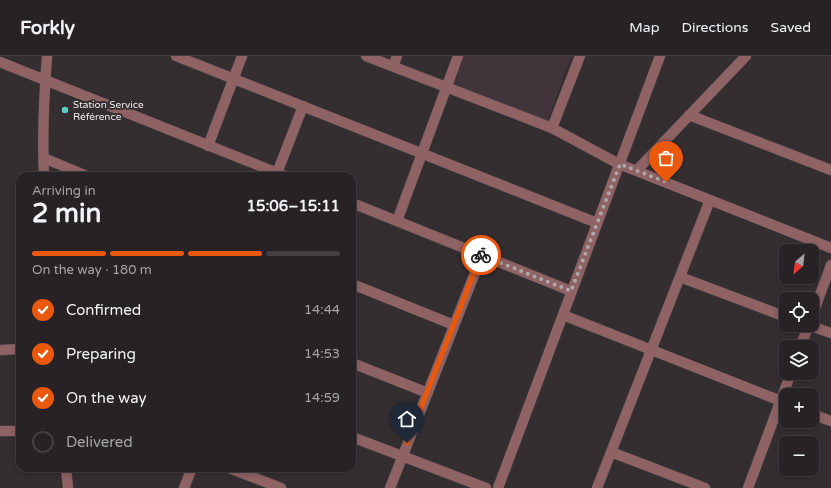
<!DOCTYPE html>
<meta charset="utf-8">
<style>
:root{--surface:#272225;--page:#2f2a2d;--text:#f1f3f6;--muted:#a4a4a7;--line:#433f42;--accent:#ea580c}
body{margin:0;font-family:"Varela Round",sans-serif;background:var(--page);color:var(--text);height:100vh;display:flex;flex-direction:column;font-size:15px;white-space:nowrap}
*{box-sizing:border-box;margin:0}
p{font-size:13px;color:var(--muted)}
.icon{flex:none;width:22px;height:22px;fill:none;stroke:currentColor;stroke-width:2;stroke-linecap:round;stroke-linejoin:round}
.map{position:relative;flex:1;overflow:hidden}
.details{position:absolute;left:16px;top:116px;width:340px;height:300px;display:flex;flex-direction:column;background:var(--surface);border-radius:12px;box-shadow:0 2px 6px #0003,0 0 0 1px var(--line)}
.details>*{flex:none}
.needle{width:26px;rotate:208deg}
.fabs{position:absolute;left:779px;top:188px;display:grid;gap:8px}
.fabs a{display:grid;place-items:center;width:40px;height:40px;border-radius:8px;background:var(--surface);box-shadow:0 2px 6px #0003,0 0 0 1px var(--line);font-size:20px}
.pin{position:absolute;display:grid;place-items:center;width:34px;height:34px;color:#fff;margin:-41px -17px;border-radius:50% 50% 50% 0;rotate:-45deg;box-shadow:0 0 4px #0007}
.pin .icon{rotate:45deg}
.courier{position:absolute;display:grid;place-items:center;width:40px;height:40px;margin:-20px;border:3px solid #ea580c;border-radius:50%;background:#fff;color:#222;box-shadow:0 1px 5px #0007}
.summary em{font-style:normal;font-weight:800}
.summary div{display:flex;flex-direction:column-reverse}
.summary{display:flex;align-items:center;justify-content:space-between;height:68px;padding:0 16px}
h1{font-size:26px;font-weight:800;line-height:30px}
.bar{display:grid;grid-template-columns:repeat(4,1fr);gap:6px 4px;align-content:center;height:48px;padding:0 16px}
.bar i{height:5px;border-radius:3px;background:var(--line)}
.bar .current{background:var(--accent)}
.bar p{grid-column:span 4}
ol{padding:0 16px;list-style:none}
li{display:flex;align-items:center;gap:12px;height:44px}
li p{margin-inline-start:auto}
li .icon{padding:4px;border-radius:50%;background:var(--accent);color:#fff;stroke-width:4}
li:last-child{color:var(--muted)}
li i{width:22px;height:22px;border:2px solid var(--line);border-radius:50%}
header{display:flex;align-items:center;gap:24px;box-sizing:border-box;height:56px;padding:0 20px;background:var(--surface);border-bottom:1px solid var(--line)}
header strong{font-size:19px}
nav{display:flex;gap:22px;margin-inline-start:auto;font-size:14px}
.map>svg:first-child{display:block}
.built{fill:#41353b}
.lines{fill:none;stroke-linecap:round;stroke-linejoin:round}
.minor-casing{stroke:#524c4f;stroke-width:11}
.minor{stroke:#8f6264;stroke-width:10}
.done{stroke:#ada8ab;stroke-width:4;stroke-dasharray:0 7.2}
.route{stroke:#ea580c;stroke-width:5}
.poi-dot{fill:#56cec4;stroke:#342e31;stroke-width:1.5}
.labels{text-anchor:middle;stroke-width:4;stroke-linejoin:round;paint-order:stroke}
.poi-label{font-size:10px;fill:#eeeaec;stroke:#342e31;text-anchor:start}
</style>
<header>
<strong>Forkly</strong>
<nav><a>Map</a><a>Directions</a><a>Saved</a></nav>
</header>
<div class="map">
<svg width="831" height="432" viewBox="0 0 831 432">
<rect width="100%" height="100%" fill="#342e31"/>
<path class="built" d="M462,0H571L547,66L452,27Z"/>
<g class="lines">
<defs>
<path id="minor" d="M176,0L597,167
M366,0L552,72L619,108L831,192
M0,6L285,120
M393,10L397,0
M689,59L831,114
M552,72L580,0
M208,90L242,0
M44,102L87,120
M637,114L746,0
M277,117L303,50
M44,120C42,80 44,40 47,0
M352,147L571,235
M397,165L458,0
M680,221L786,261
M352,228L454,269
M563,259L786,347
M812,260L831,209
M808,269L831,277
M800,291L809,269
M0,294L20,293
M352,307L428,337
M812,358L831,365
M0,375H20
M352,381L486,432
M611,396L705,432
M66,412L68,432
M229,412L281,432
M184,432L192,412
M390,432L482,199
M498,432L660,0
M597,432L710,144
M748,432L791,317"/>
</defs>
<use href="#minor" class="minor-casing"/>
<use href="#minor" class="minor"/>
</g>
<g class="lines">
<path class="done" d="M481,199L571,235L620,108L666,126"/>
<path class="route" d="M407,387L481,199"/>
</g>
<circle class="poi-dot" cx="65" cy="54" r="4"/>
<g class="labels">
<g class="poi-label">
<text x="73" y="52">Station Service<tspan x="73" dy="12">Référence</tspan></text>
</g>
</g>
</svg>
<div class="fabs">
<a><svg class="needle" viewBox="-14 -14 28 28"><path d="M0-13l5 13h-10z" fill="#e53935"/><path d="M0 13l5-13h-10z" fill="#a4a4a7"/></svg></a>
<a><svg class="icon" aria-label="locate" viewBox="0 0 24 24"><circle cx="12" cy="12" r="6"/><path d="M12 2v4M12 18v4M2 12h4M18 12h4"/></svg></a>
<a><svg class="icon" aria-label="layers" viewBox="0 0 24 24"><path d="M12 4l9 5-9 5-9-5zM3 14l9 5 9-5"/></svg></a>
<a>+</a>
<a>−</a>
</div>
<div class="pin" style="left:666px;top:126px;background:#ea580c"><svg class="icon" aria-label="bag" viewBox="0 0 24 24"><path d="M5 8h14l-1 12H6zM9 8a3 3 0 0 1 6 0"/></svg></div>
<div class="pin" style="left:407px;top:387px;background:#1f2937"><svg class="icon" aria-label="home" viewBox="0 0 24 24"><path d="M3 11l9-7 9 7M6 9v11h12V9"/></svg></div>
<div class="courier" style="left:481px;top:199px"><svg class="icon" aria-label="bike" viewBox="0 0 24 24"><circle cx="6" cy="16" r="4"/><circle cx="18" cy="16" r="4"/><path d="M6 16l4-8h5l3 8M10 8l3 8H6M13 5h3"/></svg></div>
<section class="details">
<div class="summary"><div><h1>2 min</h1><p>Arriving in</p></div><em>15:06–15:11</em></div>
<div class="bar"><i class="current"></i><i class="current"></i><i class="current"></i><i></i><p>On the way · 180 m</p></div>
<ol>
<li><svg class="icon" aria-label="check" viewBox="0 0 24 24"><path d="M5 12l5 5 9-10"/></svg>Confirmed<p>14:44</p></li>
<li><svg class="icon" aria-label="check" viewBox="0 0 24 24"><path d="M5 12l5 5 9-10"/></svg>Preparing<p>14:53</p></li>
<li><svg class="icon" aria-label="check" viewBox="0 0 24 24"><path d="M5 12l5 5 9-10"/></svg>On the way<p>14:59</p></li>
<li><i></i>Delivered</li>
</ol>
</section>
</div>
